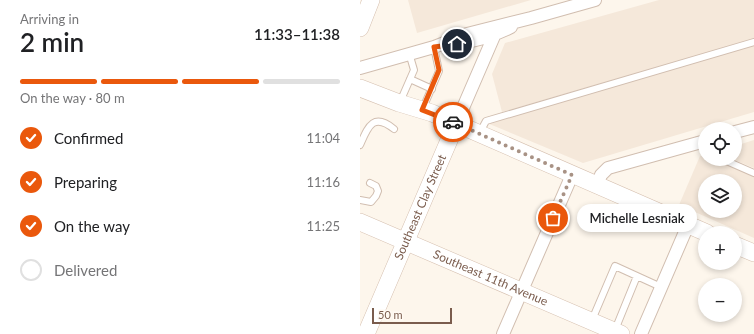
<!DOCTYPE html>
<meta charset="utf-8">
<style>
:root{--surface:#fff;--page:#f6f6f6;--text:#202124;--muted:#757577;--line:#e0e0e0;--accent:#ea580c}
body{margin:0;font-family:Lato,sans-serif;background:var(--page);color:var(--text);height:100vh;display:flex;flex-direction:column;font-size:15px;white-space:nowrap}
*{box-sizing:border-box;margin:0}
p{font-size:13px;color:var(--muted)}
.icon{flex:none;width:22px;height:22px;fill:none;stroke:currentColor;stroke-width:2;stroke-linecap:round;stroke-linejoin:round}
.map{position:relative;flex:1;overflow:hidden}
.sheet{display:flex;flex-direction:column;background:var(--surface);width:360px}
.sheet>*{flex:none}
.fabs{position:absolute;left:338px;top:122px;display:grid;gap:8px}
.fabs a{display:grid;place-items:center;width:44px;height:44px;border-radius:50%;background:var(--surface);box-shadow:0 2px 6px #0003;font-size:20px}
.scale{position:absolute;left:12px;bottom:10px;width:80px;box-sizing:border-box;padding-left:4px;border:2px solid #7a5c4d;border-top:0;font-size:11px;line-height:14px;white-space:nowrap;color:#7a5c4d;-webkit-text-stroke:3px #fffaf3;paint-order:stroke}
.pin{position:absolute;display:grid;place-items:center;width:34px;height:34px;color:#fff;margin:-17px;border:2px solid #fff;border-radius:50%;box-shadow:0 1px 4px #0007}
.courier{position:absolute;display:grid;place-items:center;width:40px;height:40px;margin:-20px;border:3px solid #ea580c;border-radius:50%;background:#fff;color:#222;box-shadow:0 1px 5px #0007}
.bubble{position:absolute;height:28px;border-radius:14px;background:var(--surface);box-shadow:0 2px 6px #0003;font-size:13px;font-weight:600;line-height:28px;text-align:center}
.summary em{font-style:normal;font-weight:600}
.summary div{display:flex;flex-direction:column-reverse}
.summary{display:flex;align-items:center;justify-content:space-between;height:68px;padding:0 20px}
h1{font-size:26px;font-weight:600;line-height:30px}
.bar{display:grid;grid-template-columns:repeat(4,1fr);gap:6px 4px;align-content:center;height:48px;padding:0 20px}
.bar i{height:5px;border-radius:3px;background:var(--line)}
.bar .on{background:var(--accent)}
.bar p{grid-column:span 4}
ol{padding:0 20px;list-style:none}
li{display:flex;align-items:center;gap:12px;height:44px}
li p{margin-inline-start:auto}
li .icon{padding:4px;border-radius:50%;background:var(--accent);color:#fff;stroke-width:4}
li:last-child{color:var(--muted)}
li i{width:22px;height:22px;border:2px solid var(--line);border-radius:50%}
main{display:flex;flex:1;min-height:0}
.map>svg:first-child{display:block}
.residential{fill:#f5e8da;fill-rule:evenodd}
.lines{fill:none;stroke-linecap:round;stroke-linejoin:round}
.lane-casing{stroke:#d1beb0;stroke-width:8}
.street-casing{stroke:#d1beb0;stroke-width:14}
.secondary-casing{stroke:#d6c0b0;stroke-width:18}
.lane{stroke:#fff;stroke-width:6}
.street{stroke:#fff;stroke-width:12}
.secondary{stroke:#fff;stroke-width:17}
.done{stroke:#a89285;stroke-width:4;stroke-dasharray:0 7.2}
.route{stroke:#ea580c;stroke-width:5}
.labels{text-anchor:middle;stroke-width:3;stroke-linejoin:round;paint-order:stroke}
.street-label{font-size:12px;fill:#7a5c4d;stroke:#fffaf3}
</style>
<main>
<section class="sheet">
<div class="summary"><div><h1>2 min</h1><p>Arriving in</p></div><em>11:33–11:38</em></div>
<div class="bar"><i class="on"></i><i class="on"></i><i class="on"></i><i></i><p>On the way · 80 m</p></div>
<ol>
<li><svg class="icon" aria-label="check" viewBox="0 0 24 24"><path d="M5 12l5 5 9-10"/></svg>Confirmed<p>11:04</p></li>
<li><svg class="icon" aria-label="check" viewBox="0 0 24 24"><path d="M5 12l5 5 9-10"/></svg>Preparing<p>11:16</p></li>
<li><svg class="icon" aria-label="check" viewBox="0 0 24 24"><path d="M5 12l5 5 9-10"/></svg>On the way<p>11:25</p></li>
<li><i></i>Delivered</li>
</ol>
</section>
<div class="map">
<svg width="394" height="334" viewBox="0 0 394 334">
<rect width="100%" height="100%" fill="#fdf6ec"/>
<path class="residential" d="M48,0H171L57,33Z
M299,0H394V39L142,112L132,74L145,43Z
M394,45V112L223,163L127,123Z
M394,140V168L372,159H375V146Z
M345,154V159H360L394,173V238L319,205L340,156ZM345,181H375V211H345Z"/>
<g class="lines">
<defs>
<path id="lane" d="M50,79L72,89
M40,102L54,70L49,53
M63,108L79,71L74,47
M120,132L126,121L394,42
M0,145C8,127 13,112 34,129
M362,159L394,173
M0,200L11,202L16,196L18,191L16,186L10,183
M232,320L255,266L301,287
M255,330L277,276"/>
<path id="street" d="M91,45C112,42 132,37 151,27
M0,68L74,47L107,34L171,18L235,0
M96,124L134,36
M375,132L394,127
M237,185L241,175L248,168L345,141
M143,334L212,175
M281,334L328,225"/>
<g id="secondary">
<path d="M0,28L11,0"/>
<path d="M0,88L39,103L72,113L347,233"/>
<path id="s1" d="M0,222L261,334"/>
<path d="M375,245L394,253"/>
<path id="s2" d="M6,334L96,124"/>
</g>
</defs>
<use href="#lane" class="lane-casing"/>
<use href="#street" class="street-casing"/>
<use href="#secondary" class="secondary-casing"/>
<use href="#lane" class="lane"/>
<use href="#street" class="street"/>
<use href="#secondary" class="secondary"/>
</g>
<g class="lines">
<path class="done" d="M93,122L212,175L193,218"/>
<path class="route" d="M93,122L62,110L79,70L74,47L97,44"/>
</g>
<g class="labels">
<g class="street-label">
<text dy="4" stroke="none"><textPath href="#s2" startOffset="138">Southeast Clay Street</textPath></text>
<text dy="4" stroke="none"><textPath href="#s1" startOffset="142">Southeast 11th Avenue</textPath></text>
</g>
</g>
</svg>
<div class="fabs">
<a><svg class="icon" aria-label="locate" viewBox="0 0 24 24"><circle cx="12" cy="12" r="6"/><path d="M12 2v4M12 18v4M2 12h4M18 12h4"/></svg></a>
<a><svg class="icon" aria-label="layers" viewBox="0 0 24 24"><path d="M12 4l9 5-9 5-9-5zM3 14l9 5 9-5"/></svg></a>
<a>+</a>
<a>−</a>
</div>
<div class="scale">50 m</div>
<div class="pin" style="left:193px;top:218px;background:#ea580c"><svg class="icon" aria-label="bag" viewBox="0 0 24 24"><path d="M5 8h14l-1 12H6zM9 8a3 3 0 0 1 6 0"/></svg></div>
<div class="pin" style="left:97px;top:44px;background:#1f2937"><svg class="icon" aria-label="home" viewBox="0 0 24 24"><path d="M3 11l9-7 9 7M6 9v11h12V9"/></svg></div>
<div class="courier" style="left:93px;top:122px"><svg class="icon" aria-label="car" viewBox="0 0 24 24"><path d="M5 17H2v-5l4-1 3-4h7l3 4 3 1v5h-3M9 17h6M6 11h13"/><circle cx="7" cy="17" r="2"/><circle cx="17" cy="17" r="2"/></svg></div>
<div class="bubble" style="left:217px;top:204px;width:120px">Michelle Lesniak</div>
</div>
</main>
